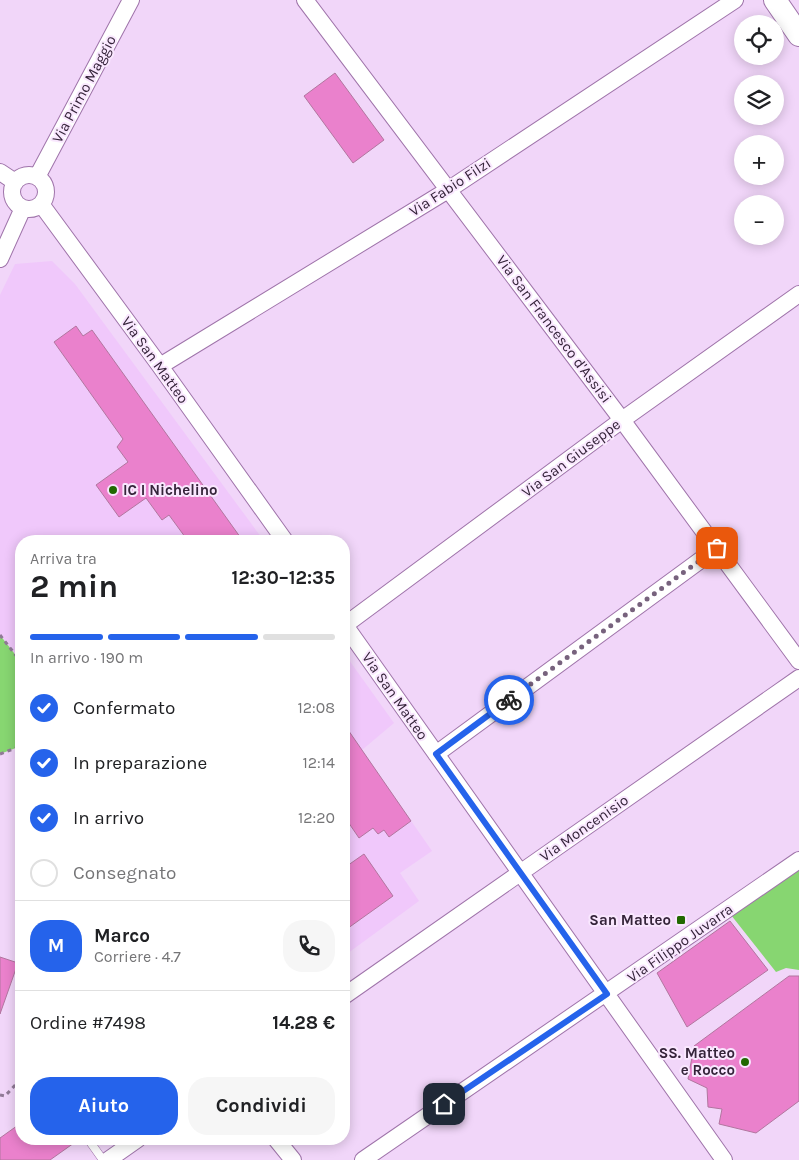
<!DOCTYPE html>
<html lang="it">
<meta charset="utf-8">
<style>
:root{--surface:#fff;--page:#f6f6f6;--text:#202124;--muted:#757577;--line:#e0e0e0;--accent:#2563eb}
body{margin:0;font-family:Karla,sans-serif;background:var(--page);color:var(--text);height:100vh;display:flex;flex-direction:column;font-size:19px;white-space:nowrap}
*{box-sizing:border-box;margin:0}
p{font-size:16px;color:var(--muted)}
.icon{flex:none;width:28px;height:28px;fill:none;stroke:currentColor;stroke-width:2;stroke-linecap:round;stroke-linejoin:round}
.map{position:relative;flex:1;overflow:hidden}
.side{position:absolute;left:15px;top:535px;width:335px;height:610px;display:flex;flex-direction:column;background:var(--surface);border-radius:20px;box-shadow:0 2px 12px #0003}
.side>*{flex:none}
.buttons{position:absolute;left:734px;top:15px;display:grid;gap:10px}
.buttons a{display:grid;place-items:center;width:50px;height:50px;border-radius:50%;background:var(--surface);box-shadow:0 2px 12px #0003;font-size:25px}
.pin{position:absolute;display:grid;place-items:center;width:42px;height:42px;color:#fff;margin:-21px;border-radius:10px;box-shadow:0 2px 8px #0006}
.courier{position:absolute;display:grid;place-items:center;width:50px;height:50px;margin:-25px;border:4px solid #2563eb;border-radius:50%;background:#fff;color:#222;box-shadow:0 1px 6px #0007}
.overview em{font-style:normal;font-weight:700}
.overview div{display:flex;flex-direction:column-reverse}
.overview{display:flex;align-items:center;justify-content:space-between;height:85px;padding:0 15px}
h1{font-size:32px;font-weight:700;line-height:38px}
.bar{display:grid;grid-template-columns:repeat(4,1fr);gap:8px 5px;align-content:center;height:60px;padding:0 15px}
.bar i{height:6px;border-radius:4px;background:var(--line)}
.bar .current{background:var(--accent)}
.bar p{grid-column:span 4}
.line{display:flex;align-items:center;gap:12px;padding:0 15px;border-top:1px solid var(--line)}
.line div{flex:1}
.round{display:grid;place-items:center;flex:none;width:52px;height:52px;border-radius:20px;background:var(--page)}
ol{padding:0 15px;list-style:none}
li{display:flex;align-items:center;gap:15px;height:55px}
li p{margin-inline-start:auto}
li .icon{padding:5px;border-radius:50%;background:var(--accent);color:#fff;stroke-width:4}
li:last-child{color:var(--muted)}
li i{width:28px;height:28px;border:2px solid var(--line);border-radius:50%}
.action{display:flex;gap:10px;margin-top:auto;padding:10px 15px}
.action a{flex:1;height:58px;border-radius:20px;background:var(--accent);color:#fff;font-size:20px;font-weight:700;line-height:58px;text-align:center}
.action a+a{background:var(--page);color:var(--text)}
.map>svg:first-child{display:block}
.built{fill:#f0c8fb}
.green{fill:#87d671}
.building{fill:#ea81cc;stroke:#b2769f}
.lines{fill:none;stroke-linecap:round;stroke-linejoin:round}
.lane-casing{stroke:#9f74aa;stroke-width:9}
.street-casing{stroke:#9f74aa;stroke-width:18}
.secondary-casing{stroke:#9f74aa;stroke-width:24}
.path{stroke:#907a96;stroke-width:3;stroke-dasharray:4 4;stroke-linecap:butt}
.lane{stroke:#fff;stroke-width:8}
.street{stroke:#fff;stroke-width:16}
.secondary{stroke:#fff;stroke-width:22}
.done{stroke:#77627d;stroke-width:5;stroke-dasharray:0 9}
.route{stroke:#2563eb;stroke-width:6}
.poi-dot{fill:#216800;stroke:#f9e7fe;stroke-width:2}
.labels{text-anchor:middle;stroke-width:4;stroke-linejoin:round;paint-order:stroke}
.street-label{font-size:15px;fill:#35243a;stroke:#f9e7fe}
.poi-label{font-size:15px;font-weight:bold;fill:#35243a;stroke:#f9e7fe;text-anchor:end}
</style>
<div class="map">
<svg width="799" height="1160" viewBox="0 0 799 1160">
<rect width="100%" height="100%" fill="#f1d6f9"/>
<path class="built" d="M52,261L75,284L264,541H21V662L0,635V295L15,264Z
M344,653L394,723L362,750L432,851L400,873L419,901L344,956Z"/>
<path class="green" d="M0,635L21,662V746L0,754Z
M799,868V970L786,968L776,972L731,915Z"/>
<path class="building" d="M335,73L384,140L353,163L304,96Z
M76,326L83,336L92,330L243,541H188L169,515L162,520L146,498L119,517L96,485L128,462L117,447L123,439L54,342Z
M344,724L411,821L389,837L384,830L378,834L373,828L359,838L344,816Z
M364,854L393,896L344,931V868Z
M730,921L768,970L687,1027L657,973Z
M0,957L18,963L0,1014Z
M789,976H799V1101L756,1133L719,1124L722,1109L708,1107L707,1088L688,1079L694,1046Z
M21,1123V1139H71L74,1143L50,1160H0V1138Z"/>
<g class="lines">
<defs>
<path id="lane" d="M88,1139L103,1160"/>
<path id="street" d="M305,0L622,420L799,661
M0,172L15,182
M12 192a17 17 0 1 1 34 0a17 17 0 1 1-34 0Z
M37,177L131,0
M41,204L160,366L285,541
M0,259L23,208
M160,366L448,190L735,0
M344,624L724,1160
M345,625L622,420L799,294
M436,754L717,548
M344,996L799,678
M276,1139L293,1160
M108,1160L138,1139
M363,1160L799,860"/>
<path id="secondary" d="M775,0L799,35"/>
</defs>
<use href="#lane" class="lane-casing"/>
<use href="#street" class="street-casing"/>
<use href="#secondary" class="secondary-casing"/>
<path class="path" d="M0,635L21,662
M0,754L21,746
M0,1095L5,1096L21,1079"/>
<use href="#lane" class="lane"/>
<use href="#street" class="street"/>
<use href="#secondary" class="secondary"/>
</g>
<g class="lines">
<path class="done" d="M509,700L717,548"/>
<path class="route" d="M444,1104L607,994L436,754L509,700"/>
</g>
<g class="poi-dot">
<circle cx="113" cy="490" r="5"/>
<rect x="676" y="915" width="10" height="10" rx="2.5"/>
<circle cx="745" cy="1062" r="5"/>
</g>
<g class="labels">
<g class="street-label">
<text transform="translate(84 89) rotate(-62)" y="5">Via Primo Maggio</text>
<text transform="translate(450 187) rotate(-33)" y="5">Via Fabio Filzi</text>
<text transform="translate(554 329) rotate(53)" y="5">Via San Francesco d'Assisi</text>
<text transform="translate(155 360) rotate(54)" y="5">Via San Matteo</text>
<text transform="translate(571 458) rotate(-37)" y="5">Via San Giuseppe</text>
<text transform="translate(395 696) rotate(55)" y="5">Via San Matteo</text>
<text transform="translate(584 828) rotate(-35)" y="5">Via Moncenisio</text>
<text transform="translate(680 943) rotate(-35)" y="5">Via Filippo Juvarra</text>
</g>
<g class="poi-label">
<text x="123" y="495" text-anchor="start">IC I Nichelino</text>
<text x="671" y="925">San Matteo</text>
<text x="735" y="1058">SS. Matteo<tspan x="735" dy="17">e Rocco</tspan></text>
</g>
</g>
</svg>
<div class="buttons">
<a><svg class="icon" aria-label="locate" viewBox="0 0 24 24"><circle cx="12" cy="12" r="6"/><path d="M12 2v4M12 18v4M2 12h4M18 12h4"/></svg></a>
<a><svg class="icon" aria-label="layers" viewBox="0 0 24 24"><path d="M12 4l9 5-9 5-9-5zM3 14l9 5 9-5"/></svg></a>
<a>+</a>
<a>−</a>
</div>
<div class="pin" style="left:717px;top:548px;background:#ea580c"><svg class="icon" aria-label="bag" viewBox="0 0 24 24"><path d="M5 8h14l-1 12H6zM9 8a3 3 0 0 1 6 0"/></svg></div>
<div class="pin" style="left:444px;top:1104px;background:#1f2937"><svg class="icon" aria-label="home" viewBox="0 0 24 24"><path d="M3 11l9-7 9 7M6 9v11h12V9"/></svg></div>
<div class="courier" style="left:509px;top:700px"><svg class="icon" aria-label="bike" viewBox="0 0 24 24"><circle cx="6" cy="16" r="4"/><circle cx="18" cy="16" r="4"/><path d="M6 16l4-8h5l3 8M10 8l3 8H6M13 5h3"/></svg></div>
<section class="side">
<div class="overview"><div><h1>2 min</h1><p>Arriva tra</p></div><em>12:30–12:35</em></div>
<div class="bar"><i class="current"></i><i class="current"></i><i class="current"></i><i></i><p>In arrivo · 190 m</p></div>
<ol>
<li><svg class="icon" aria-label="check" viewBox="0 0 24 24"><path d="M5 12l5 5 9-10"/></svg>Confermato<p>12:08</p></li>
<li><svg class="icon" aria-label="check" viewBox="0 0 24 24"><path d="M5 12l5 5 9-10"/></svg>In preparazione<p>12:14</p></li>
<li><svg class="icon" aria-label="check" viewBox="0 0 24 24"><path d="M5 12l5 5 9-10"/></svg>In arrivo<p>12:20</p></li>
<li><i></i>Consegnato</li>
</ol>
<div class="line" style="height:90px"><b class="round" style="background:var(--accent);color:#fff">M</b><div><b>Marco</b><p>Corriere · 4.7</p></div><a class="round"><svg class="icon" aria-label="phone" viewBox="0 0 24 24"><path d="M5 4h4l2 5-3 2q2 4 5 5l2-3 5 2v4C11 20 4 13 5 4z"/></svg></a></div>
<div class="line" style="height:65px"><div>Ordine #7498</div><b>14.28 €</b></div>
<div class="action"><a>Aiuto</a><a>Condividi</a></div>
</section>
</div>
